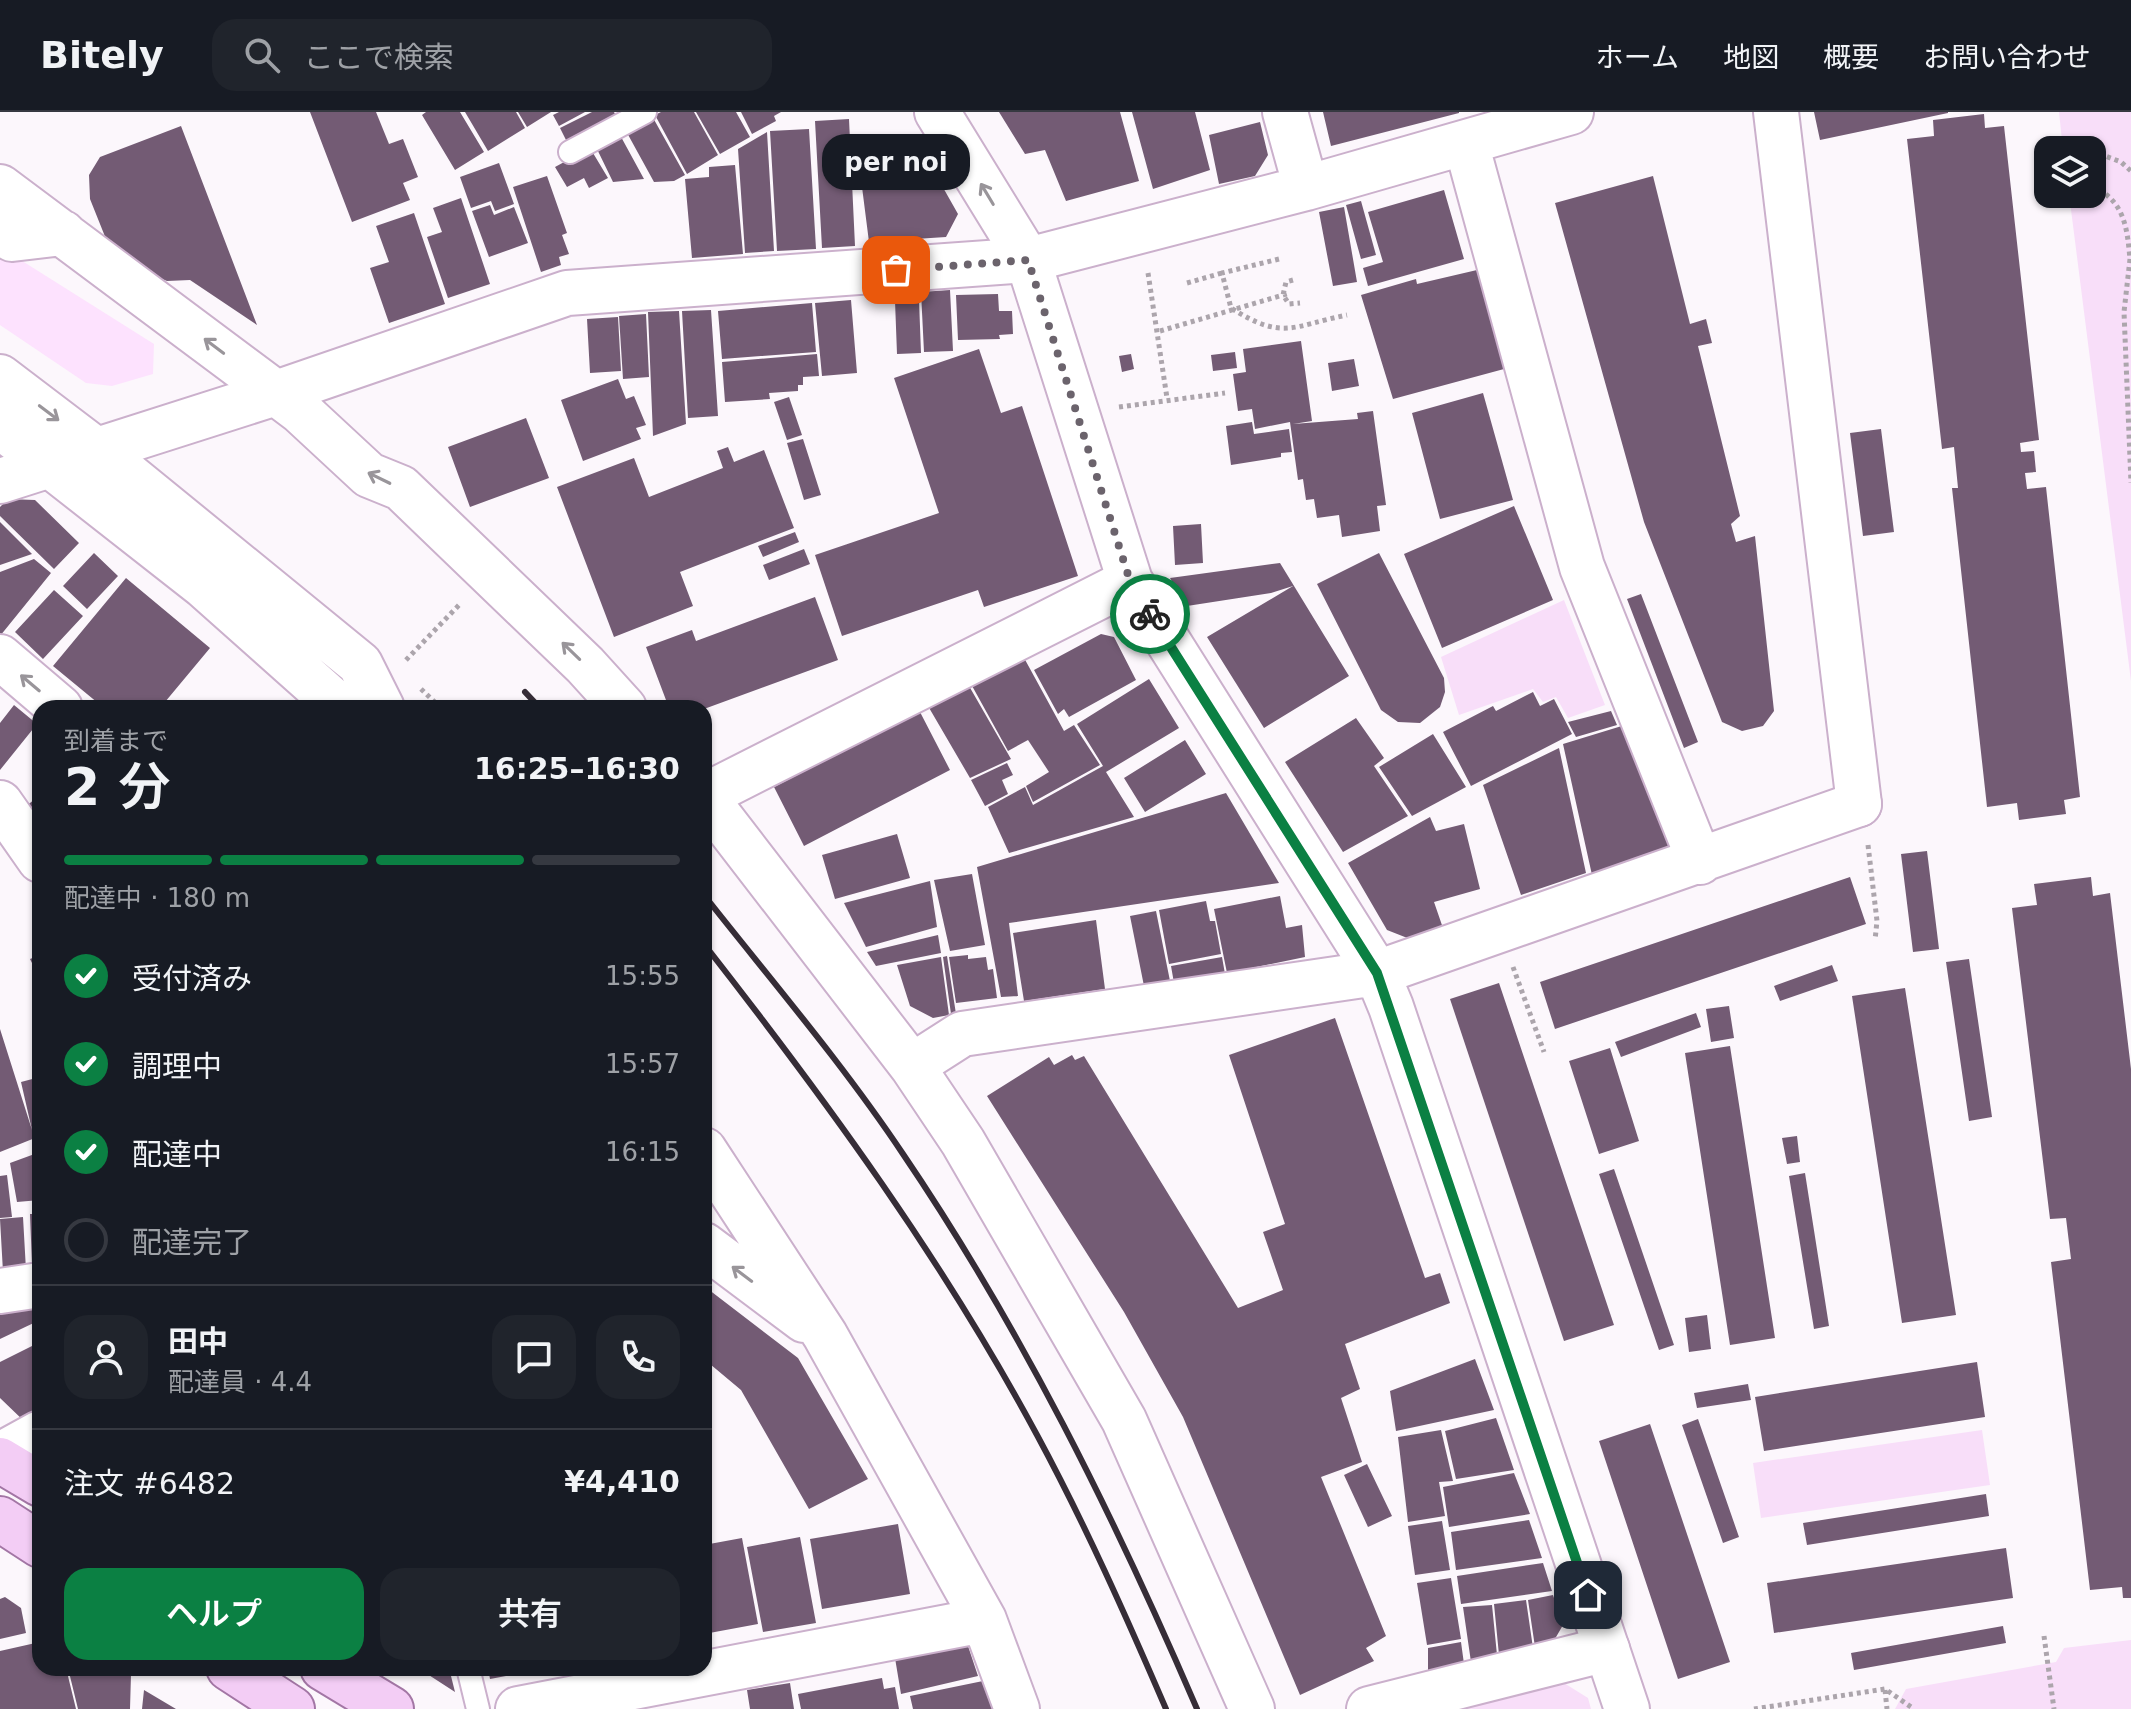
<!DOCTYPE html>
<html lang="ja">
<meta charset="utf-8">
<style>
:root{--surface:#171b24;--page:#20242c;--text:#f1f3f6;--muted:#9ea1a6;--line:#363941;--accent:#0b8043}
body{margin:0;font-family:"DejaVu Sans","Noto Sans JP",sans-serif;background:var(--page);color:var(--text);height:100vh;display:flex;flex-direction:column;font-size:30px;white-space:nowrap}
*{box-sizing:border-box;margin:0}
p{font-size:26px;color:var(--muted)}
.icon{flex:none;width:44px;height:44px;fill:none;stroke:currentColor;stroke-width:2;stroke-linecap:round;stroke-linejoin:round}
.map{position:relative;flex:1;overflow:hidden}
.details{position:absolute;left:32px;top:588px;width:680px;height:976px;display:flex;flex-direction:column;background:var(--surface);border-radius:24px;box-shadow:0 2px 6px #0004}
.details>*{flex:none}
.buttons{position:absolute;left:2034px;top:24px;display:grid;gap:16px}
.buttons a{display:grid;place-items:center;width:72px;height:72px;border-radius:16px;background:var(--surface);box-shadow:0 2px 6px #0004;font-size:40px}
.pin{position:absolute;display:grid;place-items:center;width:68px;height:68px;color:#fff;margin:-34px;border-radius:16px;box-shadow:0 4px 12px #0006}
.courier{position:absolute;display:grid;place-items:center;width:80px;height:80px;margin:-40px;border:6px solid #0b8043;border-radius:50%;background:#fff;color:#222;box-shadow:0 2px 10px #0007}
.bubble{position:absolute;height:56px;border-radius:24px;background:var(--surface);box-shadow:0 2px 6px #0004;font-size:26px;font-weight:600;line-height:56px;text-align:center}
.headline em{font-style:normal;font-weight:600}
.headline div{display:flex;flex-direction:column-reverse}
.headline{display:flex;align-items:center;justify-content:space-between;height:136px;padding:0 32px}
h1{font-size:52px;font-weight:600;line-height:60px}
.bar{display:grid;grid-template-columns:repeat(4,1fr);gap:12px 8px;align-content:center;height:96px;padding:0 32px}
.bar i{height:10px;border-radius:6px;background:var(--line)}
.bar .active{background:var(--accent)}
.bar p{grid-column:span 4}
.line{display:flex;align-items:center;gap:20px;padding:0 32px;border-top:2px solid var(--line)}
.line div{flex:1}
.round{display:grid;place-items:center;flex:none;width:84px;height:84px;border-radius:24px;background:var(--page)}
ol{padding:0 32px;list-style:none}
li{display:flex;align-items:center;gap:24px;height:88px}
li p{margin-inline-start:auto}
li .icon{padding:8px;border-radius:50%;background:var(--accent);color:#fff;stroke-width:4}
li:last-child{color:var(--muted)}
li i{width:44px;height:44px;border:4px solid var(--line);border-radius:50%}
.button{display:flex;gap:16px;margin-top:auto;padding:16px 32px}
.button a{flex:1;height:92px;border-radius:24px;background:var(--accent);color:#fff;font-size:32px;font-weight:600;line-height:92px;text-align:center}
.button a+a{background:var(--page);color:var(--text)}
header{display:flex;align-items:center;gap:48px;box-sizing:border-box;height:112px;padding:0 40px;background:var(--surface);border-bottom:2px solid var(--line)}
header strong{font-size:38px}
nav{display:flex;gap:44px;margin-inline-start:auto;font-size:28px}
.search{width:560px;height:72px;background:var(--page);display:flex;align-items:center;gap:20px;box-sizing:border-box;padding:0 28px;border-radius:24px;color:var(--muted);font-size:30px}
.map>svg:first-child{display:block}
.built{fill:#fde2fe}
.green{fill:#f8def9}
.building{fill:#735b74}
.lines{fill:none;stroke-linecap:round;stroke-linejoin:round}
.service-casing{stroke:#cbb0cc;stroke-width:26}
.minor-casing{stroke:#cbb0cc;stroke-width:48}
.tertiary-casing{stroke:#cbb0cc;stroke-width:48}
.primary-casing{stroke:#a376a5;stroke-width:48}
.path{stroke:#aca5ac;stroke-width:5;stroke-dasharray:4 4;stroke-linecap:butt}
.service{stroke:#fff;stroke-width:22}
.minor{stroke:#fff;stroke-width:44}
.tertiary{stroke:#fff;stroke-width:44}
.primary{stroke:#f3cdf5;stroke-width:44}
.rail{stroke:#362d37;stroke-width:6}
.oneway{stroke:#99959a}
.done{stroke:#6b636c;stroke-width:8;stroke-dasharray:0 14.4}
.route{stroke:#0b8043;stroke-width:10}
</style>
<header>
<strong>Bitely</strong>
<div class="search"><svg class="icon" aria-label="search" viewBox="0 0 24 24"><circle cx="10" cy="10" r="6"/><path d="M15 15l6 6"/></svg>ここで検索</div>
<nav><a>ホーム</a><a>地図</a><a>概要</a><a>お問い合わせ</a></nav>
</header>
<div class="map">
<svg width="2131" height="1597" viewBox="0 0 2131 1597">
<rect width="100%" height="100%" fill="#fcf7fc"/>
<path class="built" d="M0,135L154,232L153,262L112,274L86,271L0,213Z"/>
<path class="green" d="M2059,0H2131V569L2069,82H2092V38H2063Z
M1564,488L1605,593L1568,606L1556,585L1543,590L1533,577L1459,603L1441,545Z
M1982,1318L1990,1373L1761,1406L1753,1351Z
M2131,1528V1597H1895L1906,1577L2056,1550L2064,1536Z
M1564,1571L1588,1586L1591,1597H1457Z"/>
<path class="building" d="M310,0H376L389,32L403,27L418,65L403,71L410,88L352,110Z
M426,0H460L484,40L455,58L422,3Z
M465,0H516L525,16L488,39Z
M518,0H551L527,15Z
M559,0H585L559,14L553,3Z
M592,0H614L618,8L569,34L560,16Z
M661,0H694L718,43L687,62L655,3Z
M696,0H736L750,25L720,42Z
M741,0H781L774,4L776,9L752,22Z
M999,0H1120L1139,69L1066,89L1045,38L1025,42Z
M1132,0H1195L1210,58L1153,77Z
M1323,0H1459V1L1331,34Z
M1814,0H1948V1L1820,28Z
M1984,2L1985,16L2004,14L2039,328L2020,331L2021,340L2034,339L2036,360L2025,361L2027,377L2046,375L2080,685L2064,688L2066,702L2019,708L2017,691L1987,695L1952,376H1958L1954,335L1942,337L1907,27L1934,24L1933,8Z
M652,4L685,63L674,69L654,70L626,19Z
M849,7L855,134L822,136L815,9Z
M1260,10L1268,43L1255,64L1219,72L1209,23Z
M181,14L257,213L190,168L167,169L145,160L108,132L90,87L89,63L100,45Z
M809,17L816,137L777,139L770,19Z
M767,20L774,139L745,141L738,37Z
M620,23L644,67L613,70L596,35Z
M590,36L608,66L589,76L584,66L567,75L555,55Z
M928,49L958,102L946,125L869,130L862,75Z
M499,51L514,92L495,99L491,89L471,96L460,65Z
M735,53L743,142L692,146L685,67L709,65V55Z
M547,64L567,121L562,123L569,142L559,145L561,153L541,160L513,75Z
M1653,64L1690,212L1706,207L1712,231L1698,234L1740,404L1731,412L1736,430L1755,424L1774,599L1763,614L1742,619L1722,610L1644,410L1555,91Z
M1444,78L1464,147L1368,174L1363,156L1383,150L1368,100Z
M461,86L490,172L448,186L427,125L442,120L433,96Z
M1361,89L1376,143L1361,147L1346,93Z
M490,93L494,103L514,95L528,131L489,145L472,99Z
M1344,95L1357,170L1333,174L1319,100Z
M414,101L445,192L389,211L370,156L389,150L376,114Z
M1477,158L1504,257L1393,287L1361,183L1416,167L1417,172Z
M950,178L953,239L924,240L921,180Z
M998,182L999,199H1012L1013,222L999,223L1000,227L958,228L956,183Z
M851,188L857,261L822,264L815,191Z
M919,188L921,241L897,242L895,189Z
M812,191L816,240L722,247L718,199Z
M711,198L718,304L688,306L682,199Z
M679,199L686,312L653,324L648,200Z
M646,202L649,265L623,267L619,204Z
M618,205L621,259L590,261L587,207Z
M1301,229L1312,309L1293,312L1358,307L1357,301L1373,299L1386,393L1377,394L1380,419L1342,425L1339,403L1317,406L1314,387L1306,388L1303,367L1298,368L1290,310L1255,317L1252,297L1238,299L1233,262L1246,260L1243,237Z
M979,237L1001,301L1022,294L1078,464L984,495L978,478L842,524L815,443L939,401L894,266Z
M1235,240L1237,256L1213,259L1211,243Z
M817,242L819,264L803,265V273H798V279L769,281L770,287L725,290L722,250Z
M1131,242L1134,257L1122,260L1119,244Z
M1354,247L1359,274L1332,279L1328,251Z
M618,267L626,287L634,284L646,313L636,316L641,327L583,349L561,288Z
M1483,281L1513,388L1440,407L1412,301Z
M789,285L802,323L787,328L774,290Z
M526,306L549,366L470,395L448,335Z
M1252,310L1254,322L1289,317L1292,340L1281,341V345L1231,353L1226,314Z
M1881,317L1894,420L1863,424L1850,321Z
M803,327L821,383L804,388L787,331Z
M728,335L734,350L764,338L794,416L680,460L693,494L614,525L557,375L634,346L649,385L723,356L717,339Z
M8,387L35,388L79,431L54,457L0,404V395Z
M1514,394L1553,488L1442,536L1404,442Z
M0,410L32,442L0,453Z
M1201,412L1203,451L1175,453L1173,414Z
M795,420L799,430L763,445L758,434Z
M804,437L810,452L769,468L763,453Z
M94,441L118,464L87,497L63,474Z
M1379,441L1444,566L1445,580L1440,595L1420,611L1398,610L1381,598L1317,472Z
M34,447L51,461L0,524V460Z
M1280,451L1349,564L1264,616L1207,525L1293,474L1271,481L1187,494L1170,466Z
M126,466L210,536L160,596H104L53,554Z
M54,478L83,504L43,547L15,520Z
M1641,482L1698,630L1684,636L1627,487Z
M815,485L838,548L704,597L669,596L646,535L692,518L696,529Z
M1101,522L1114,525L1136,568L1069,605L1064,597L1058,602L1034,558Z
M1023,544L1064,619L1074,613L1100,653L1033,690L1026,674L1049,660L1028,628L1008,639L971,572Z
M1149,567L1179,616L1106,660L1134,705L1009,741L988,695L1025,675L1033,693L1103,654L1077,612Z
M969,574L1011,647L970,666L928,594Z
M1533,580L1540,594L1554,587L1572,622L1471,674L1443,620L1493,594L1496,599Z
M14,593L37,612L0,658V611Z
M1611,599L1617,613L1576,625L1568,610Z
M920,600L950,658L804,734L774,675Z
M1356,606L1384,646L1374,654L1408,704L1343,740L1285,650Z
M1625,613L1673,734L1592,763L1563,632Z
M1433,622L1466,675L1412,704L1379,655Z
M1185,628L1206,662L1145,700L1124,666Z
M1559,636L1586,761L1521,783L1483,673Z
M1007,651L1013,663L1002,668L1008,682L985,694L971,668Z
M1226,681L1279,771L1009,811L1018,884L1001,885L977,755Z
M40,683V736L15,703Z
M1430,705L1436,719L1464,712L1480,777L1434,790L1444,819L1415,829L1387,818L1348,751Z
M897,722L910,766L835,787L822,743Z
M1927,739L1939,837L1913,840L1901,742Z
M972,762L985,833L950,839L934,768Z
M1850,765L1866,812L1555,917L1540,870Z
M2091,765L2093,784L2110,781L2131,957V1486H2123L2122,1475L2090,1478L2051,1150L2071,1147L2066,1106L2050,1107L2012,796L2037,793L2034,772Z
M930,769L937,815L866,835L844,791Z
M1280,784L1286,816L1302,813L1305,845L1227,861L1214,797Z
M1206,789L1210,809H1215L1221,842L1169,852L1159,798Z
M1156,799L1170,869L1144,874L1130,804Z
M1096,808L1105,877L1024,889L1013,821Z
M938,823L941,841L876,854L867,840Z
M40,843V867L30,847Z
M968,843V847L986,845L988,858L993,857L997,886L956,891L949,845Z
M947,844L956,902H951L943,845Z
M941,845L949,903L933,906L910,894L897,853Z
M1222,845L1225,862L1174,871L1171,854Z
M1969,847L1992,1005L1969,1009L1946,850Z
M1832,853L1838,869L1780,889L1774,874Z
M1499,871L1614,1213L1564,1229L1450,887Z
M1905,876L1956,1203L1902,1211L1852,884Z
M1729,894L1734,926L1711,930L1706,897Z
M1696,901L1701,915L1621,945L1615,930Z
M1335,906L1425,1166L1440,1161L1450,1191L1345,1232L1360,1277L1341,1286L1362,1350L1321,1365L1386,1524L1366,1536L1374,1549L1300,1583L1183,1305L1124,1200L987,984L1049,945L1054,953L1072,943L1075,948L1084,944L1238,1196L1283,1178L1263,1120L1285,1112L1229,943Z
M0,917L32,1018L21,970L40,965V1024L0,1040Z
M1730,934L1775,1226L1730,1233L1685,941Z
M1610,936L1639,1029L1599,1042L1569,949Z
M1797,1024L1800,1050L1787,1052L1782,1026Z
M40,1040V1088L17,1090L10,1051Z
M1614,1057L1674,1233L1659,1238L1599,1062Z
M1805,1061L1829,1214L1814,1217L1789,1064Z
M7,1063L12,1105L0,1106V1064Z
M30,1102H40V1152L32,1153Z
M23,1105L26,1158L3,1160L0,1107Z
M704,1174L798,1246L868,1367L809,1397L741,1278L704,1247Z
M40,1188V1208L0,1227V1192Z
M1707,1203L1711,1237L1689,1240L1685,1206Z
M40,1230V1303L26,1311L0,1286V1250Z
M1475,1247L1494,1298L1396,1319L1390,1279Z
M1977,1250L1985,1305L1764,1339L1755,1285Z
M1748,1272L1751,1288L1697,1296L1694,1281Z
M1496,1306L1514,1358L1456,1367L1445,1319Z
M1698,1307L1739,1425L1723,1431L1682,1313Z
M1650,1312L1730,1550L1678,1567L1599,1329Z
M1441,1318L1453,1369L1439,1370L1445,1404L1408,1410L1398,1325Z
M1367,1352L1392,1404L1368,1415L1344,1363Z
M1514,1361L1530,1402L1449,1415L1443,1375Z
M1986,1382L1989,1404L1807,1433L1803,1411Z
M1529,1408L1542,1446L1456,1458L1451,1420Z
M1442,1409L1450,1458L1415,1463L1408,1414Z
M898,1412L910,1482L822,1497L810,1427Z
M800,1425L816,1511L763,1520L747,1435Z
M742,1426L758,1512L704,1522V1433Z
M2006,1436L2013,1486L1774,1521L1767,1471Z
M1543,1451L1552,1479L1461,1492L1457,1464Z
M1451,1466L1461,1527L1427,1533L1417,1471Z
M1553,1483L1563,1513L1552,1532L1535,1535L1528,1488Z
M5,1485L21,1496L26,1521L0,1527V1487Z
M1526,1488L1533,1536L1499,1543L1494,1492Z
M1492,1493L1497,1543L1471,1550L1463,1495Z
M2003,1514L2006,1531L1854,1558L1851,1541Z
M40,1530V1556H66L76,1597H0V1539Z
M1461,1530L1464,1552L1428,1561V1536Z
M967,1531L978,1564L901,1582L895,1546Z
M68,1556H123L131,1562L130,1597H78Z
M418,1556H449L455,1580Z
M488,1556H539V1558L490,1567Z
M882,1566L884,1577L895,1575L899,1597H801L798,1582Z
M983,1569L995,1597H913L910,1584Z
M790,1571L794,1597H750L747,1578Z
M144,1578L176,1597H142Z"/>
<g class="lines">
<defs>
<path id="service" d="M570,40L645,0
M468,1556L478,1597"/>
<path id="minor" d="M1776,0L1859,692
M0,75L300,299L369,363L401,376L585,553L624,596
M0,119L12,127L63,121
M0,265L121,357L360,552L382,596
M0,314L204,474L341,596
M0,369L276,281L567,181L1028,148L937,0
M0,545L60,596
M0,691L40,748
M704,1038L825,1223L984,1508L1017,1597
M704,1133L804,1208
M0,1179L40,1173
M0,1343L40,1321
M518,1597L984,1508
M1369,1597L1607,1537"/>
<path id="tertiary" d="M1285,0L1306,76
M1571,0L1306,76L1028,148L1130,469L1377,861L1391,895L1627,1597
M1466,31L1582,455L1700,750
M1130,469L704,684L912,954L963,1030L1124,1308L1252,1597
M912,954L962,922L1377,861L1859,692"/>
<path id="primary" d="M0,1348L40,1372
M0,1407L40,1433
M229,1556L292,1597
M323,1556L391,1597"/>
</defs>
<use href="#service" class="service-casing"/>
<use href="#minor" class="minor-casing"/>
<use href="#tertiary" class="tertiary-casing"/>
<use href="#primary" class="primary-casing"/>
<path class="path" d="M2046,37L2090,38
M2092,39L2121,50L2131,59
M2092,74C2125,89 2127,116 2130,147
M1279,147L1222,161L1231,196C1283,229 1292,214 1347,203
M2130,147L2124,200L2131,371
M1148,161L1167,286
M1293,168L1286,170L1283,183L1289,192L1300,191
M1187,171L1222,161
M1160,219L1290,181
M1119,295L1225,281
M406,548L460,492
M421,577L441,596
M1868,733L1877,809L1875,828
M1513,855L1544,940
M2044,1524L2054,1597
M1885,1578L1887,1597
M1754,1597L1885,1577L1914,1597"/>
<use href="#service" class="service"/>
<use href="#minor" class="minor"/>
<use href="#tertiary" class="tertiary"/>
<use href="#primary" class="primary"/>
<path class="rail" d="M525,580L540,596
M704,783C771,868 843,952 903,1042C1021,1216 1114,1404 1197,1597
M704,832C826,988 943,1148 1037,1323C1085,1412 1126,1504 1166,1597"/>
</g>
<defs><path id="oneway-shaft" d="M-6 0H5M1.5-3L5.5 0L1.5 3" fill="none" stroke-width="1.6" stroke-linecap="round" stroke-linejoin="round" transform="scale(2)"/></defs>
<g class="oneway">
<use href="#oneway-shaft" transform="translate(987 82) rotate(-121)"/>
<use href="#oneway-shaft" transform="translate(214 234) rotate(-143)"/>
<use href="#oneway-shaft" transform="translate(49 301) rotate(37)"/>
<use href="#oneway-shaft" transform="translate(379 366) rotate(-154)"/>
<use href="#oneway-shaft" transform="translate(571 539) rotate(-136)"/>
<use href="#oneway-shaft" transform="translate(30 571) rotate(-140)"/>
<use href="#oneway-shaft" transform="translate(742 1162) rotate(-143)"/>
</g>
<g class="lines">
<path class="done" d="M896,158L1028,148L1130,469L1150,502"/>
<path class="route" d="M1150,502L1377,861L1588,1483"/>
</g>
</svg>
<div class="buttons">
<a><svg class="icon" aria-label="layers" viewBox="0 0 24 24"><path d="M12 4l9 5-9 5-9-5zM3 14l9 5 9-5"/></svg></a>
</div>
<div class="pin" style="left:896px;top:158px;background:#ea580c"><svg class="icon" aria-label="bag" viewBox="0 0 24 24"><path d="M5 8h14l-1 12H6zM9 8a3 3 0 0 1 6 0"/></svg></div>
<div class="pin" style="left:1588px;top:1483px;background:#1f2937"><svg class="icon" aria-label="home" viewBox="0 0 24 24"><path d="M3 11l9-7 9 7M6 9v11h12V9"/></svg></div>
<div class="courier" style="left:1150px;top:502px"><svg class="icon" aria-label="bike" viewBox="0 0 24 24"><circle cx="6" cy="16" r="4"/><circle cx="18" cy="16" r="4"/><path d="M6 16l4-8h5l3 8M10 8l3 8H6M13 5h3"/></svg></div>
<div class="bubble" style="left:822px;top:22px;width:148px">per noi</div>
<section class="details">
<div class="headline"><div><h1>2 分</h1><p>到着まで</p></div><em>16:25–16:30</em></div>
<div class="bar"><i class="active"></i><i class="active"></i><i class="active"></i><i></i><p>配達中 · 180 m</p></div>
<ol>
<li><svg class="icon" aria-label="check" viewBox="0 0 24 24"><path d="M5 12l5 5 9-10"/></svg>受付済み<p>15:55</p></li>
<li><svg class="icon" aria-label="check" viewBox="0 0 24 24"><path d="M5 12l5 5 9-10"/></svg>調理中<p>15:57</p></li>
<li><svg class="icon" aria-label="check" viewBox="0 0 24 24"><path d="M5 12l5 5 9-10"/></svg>配達中<p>16:15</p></li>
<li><i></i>配達完了</li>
</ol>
<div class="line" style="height:144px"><a class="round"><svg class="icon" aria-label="person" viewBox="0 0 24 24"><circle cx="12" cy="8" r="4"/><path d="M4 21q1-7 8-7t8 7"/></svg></a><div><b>田中</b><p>配達員 · 4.4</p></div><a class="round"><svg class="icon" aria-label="chat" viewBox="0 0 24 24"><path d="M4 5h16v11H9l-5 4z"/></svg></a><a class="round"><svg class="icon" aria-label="phone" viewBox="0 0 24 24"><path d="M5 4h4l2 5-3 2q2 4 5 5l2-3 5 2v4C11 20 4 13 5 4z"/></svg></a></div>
<div class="line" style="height:104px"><div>注文 #6482</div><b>¥4,410</b></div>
<div class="button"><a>ヘルプ</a><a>共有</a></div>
</section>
</div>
